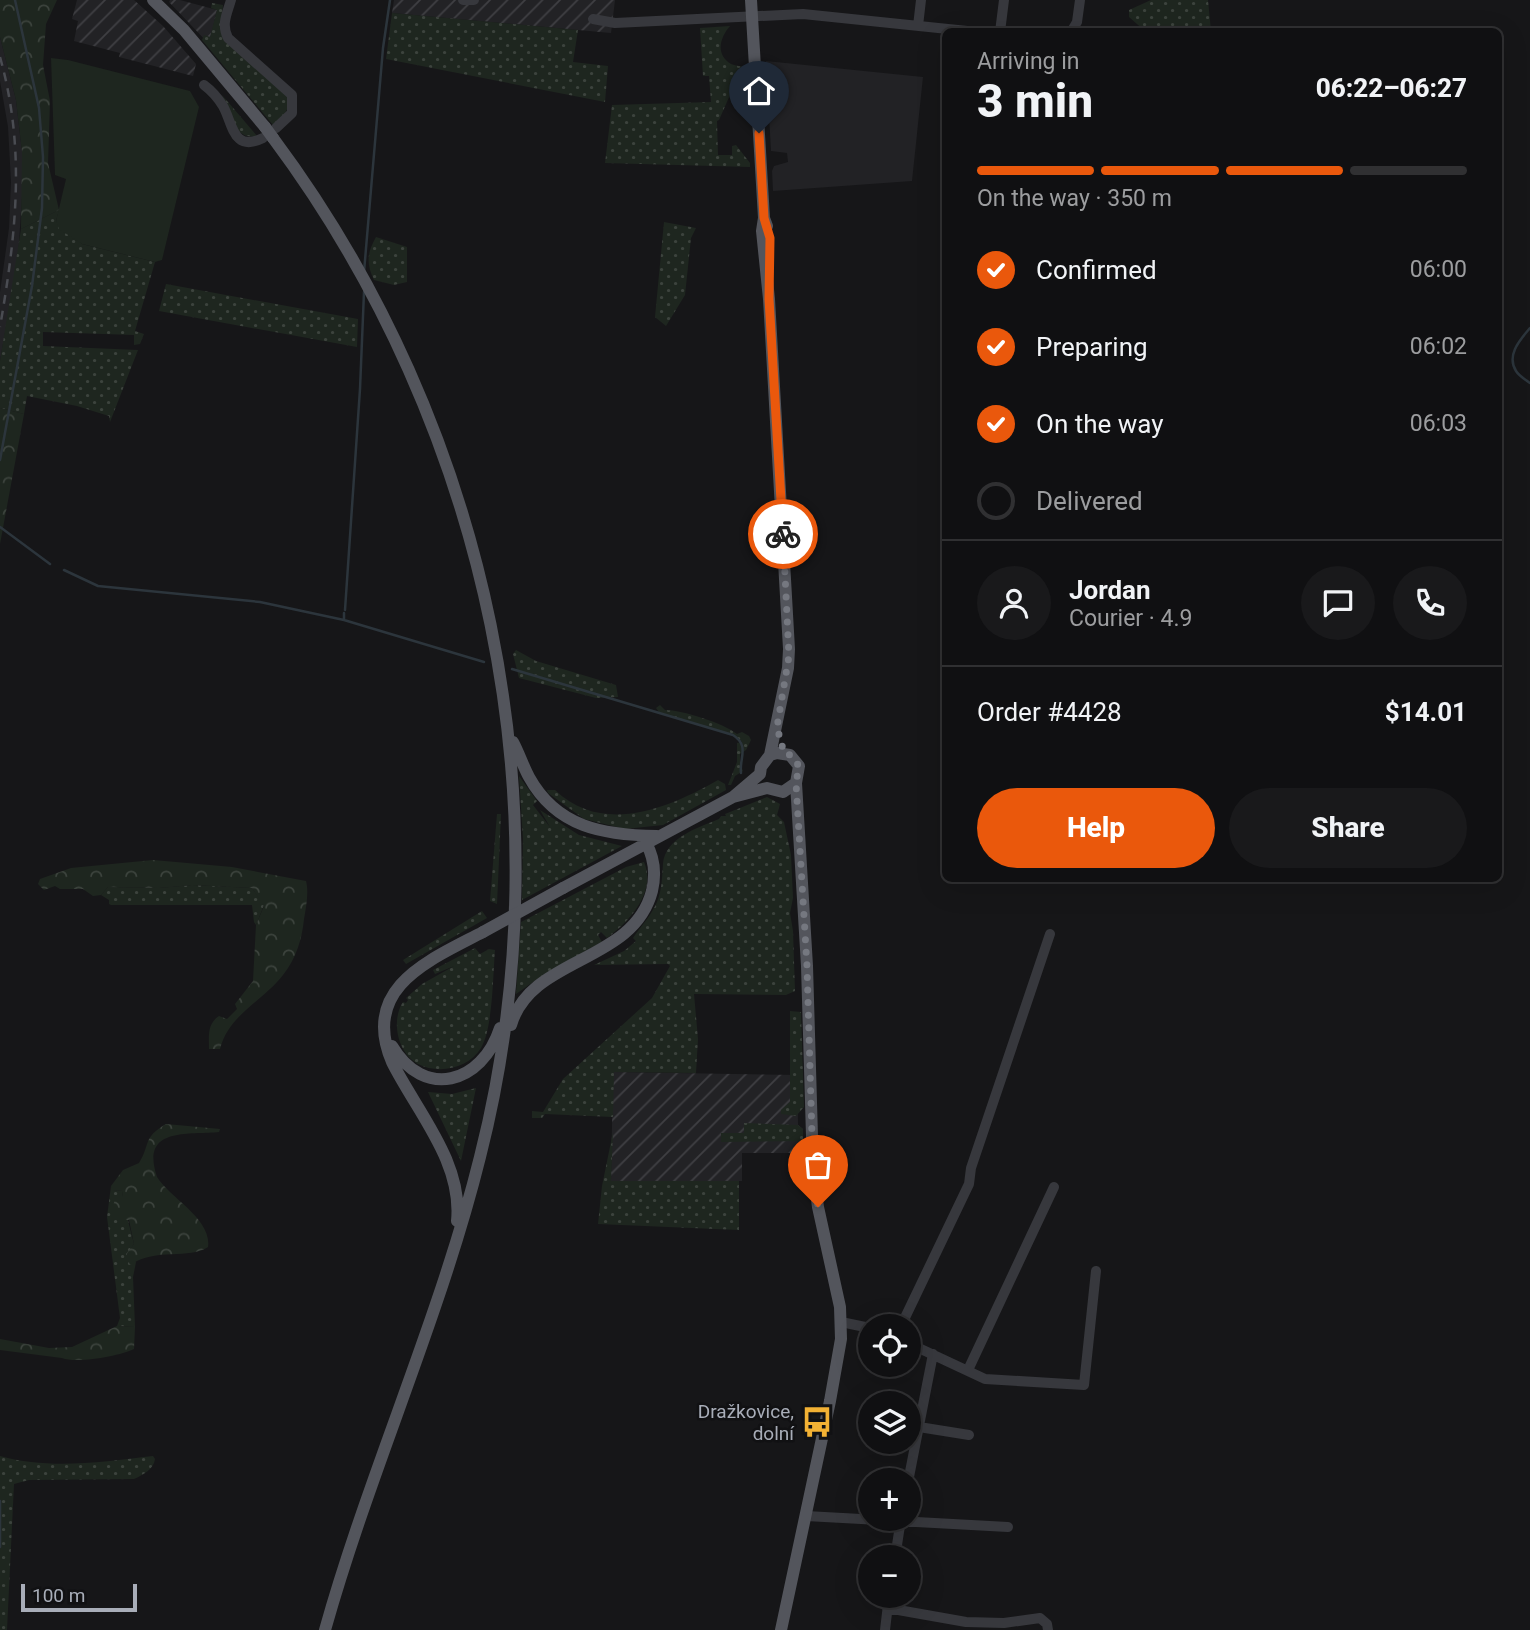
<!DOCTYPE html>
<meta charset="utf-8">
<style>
:root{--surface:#101012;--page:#19191b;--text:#f1f3f6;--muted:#9c9d9f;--line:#303032;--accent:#ea580c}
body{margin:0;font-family:Roboto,sans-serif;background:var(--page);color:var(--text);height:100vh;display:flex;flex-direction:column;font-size:26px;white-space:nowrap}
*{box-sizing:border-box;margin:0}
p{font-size:23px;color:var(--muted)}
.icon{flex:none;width:38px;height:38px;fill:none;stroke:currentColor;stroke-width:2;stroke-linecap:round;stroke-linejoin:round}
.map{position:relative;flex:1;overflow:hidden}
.drawer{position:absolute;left:942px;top:28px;width:560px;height:854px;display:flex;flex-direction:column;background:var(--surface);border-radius:10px;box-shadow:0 7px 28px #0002,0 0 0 2px var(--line)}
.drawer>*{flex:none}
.controls{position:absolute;left:858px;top:1314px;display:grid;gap:14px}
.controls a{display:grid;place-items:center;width:63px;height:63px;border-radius:50%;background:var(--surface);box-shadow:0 7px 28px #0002,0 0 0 2px var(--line);font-size:35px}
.scale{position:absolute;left:21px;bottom:18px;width:116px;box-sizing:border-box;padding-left:7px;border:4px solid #a8adb8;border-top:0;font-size:19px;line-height:24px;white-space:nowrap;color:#a8adb8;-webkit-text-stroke:5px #111113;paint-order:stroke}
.pin{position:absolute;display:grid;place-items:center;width:60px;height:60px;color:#fff;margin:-72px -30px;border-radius:50% 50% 50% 0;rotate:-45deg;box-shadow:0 0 7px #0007}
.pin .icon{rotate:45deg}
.courier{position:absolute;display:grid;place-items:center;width:70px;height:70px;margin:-35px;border:5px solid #ea580c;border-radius:50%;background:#fff;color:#222;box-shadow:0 2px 9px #0007}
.head em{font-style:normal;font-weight:800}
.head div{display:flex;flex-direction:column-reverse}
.head{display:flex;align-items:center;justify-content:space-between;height:119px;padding:0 35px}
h1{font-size:46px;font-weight:800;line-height:52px}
.bar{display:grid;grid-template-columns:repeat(4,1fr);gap:10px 7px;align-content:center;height:84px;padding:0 35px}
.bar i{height:9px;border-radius:5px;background:var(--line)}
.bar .current{background:var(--accent)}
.bar p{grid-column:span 4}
.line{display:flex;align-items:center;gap:18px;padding:0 35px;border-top:2px solid var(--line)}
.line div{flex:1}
.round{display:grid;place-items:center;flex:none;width:74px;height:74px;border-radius:37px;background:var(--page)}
ol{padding:0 35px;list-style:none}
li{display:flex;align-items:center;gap:21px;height:77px}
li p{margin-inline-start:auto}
li .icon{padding:7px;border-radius:50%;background:var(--accent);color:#fff;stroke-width:4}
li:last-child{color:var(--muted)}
li i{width:38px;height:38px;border:4px solid var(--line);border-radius:50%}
.primary-button{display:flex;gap:14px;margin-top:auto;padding:14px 35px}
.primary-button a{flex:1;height:80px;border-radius:42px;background:var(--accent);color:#fff;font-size:28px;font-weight:800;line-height:80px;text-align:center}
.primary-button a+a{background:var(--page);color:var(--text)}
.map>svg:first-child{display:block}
.built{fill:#222225}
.industrial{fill:url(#industrial-furrows)}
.grass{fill:url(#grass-dots)}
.forest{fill:url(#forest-crowns)}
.pitch{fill:#1e261f}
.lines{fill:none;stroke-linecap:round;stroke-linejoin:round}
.stream{stroke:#2c353c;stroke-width:2.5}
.minor{stroke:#37383d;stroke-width:10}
.major{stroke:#53555c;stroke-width:12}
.rail{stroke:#4a4c52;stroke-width:2.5;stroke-dasharray:9 7;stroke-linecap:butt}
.major-bridge{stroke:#53555c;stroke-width:12}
.done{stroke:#757880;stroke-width:7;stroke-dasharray:0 12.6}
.route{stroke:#ea580c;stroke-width:9}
.labels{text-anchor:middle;stroke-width:5;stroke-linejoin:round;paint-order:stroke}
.poi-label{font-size:19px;fill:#a8adb8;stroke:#111113;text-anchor:end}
</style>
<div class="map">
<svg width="1530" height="1630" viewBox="0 0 1530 1630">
<defs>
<pattern id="industrial-furrows" width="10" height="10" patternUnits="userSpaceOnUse" patternTransform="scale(1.75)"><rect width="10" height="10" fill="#222225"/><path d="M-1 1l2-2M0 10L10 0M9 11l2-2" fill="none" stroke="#3f3f43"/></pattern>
<pattern id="grass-dots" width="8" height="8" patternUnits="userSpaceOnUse" patternTransform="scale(1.75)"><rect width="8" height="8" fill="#1e261f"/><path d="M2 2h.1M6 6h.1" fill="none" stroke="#3c433d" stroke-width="1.8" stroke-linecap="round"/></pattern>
<pattern id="forest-crowns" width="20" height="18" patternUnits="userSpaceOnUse" patternTransform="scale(1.75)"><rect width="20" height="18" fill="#1e261f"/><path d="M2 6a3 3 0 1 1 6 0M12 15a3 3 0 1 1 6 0" fill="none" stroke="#3c433d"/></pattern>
</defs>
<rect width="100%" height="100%" fill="#161618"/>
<path class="built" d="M0,37L16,100L22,152L23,182L18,258L0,361V292L9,228L11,182L8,127L0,81Z
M766,61L923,77L912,181L773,191L772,171L774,166L788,162L787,153L771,151Z"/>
<path class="industrial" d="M77,0H134L163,26L196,64L193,76L119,57L120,53L74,41L78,21L72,19Z
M170,0H180L217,10L209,44L169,2Z
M394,0H615L611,33L392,13Z
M613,1072L797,1075L798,1125L803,1129V1153H742V1181H611Z"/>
<path class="grass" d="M1151,0H1208L1211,31H1145L1129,17V10Z
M212,3L223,5L221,31L228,44L287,95C291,111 284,115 273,125L202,40L204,35L210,37L217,10L211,8Z
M392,13L578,30L573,62L608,66L605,102L386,59Z
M730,26C721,36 714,54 731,64C736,66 742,66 747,67L736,97L730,95L719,120L717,121L718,155H732V146L736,145L750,163V167L605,163L612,105L711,102L709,76H703L700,28Z
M222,95L257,136C233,141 231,112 222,95Z
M59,210L56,221L82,244L155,262L135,331L144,334L140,344L134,345V335L43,332V346L138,350L110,422L109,416L77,406L27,396L24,414L0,408V361L21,229Z
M664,222L696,228L691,238L685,295L666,326L655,317Z
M376,237L407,247V282L394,285L374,280C366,263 367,253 376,237Z
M166,284L358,319L357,347L159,311Z
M516,650L536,661L616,685L618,697L596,698L519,678L513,654Z
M660,705L665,710C682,710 723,723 737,734L742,732L749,736L751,740L746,750L740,754V764L743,771L735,776L731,785H728L737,762V743L742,742L737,737L659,712L656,708Z
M519,776L537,801L533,805L550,827L540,810L579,835L622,846L522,900L523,839Z
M718,780L725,784L726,790L663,825L625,829L584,819L548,793L547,790H555C603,836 669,808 718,780Z
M767,797L780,804L777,815L784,822L791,855L793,898L790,913L793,931L795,991L786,995L694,994L698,1039L696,1073L614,1072L613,1117L545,1114L542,1118H532V1111L543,1112L563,1079L652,998L670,966L668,964L594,965L624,951L636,941L633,938C641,926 651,916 657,902C662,890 662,877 663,864C665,838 697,828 719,819L721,816H726L725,814Z
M497,814H501L497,904L490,901Z
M644,862C657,892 629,922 607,938L601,932L598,935L602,942L546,973L516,994L521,922L626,867Z
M192,885L252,888L264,905L256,925L254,922L252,905H111L109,904V900L101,895L108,887L159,888Z
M482,911L487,918L406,964L403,960Z
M475,948L480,954L489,949L495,950C493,974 493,1028 481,1048C469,1068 439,1075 418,1064C397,1053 391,1020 403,1002L406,1003L408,1000L406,998L422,984L454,966L435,974L433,970Z
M790,1011L801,1012L804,1107L796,1116L781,1114V1110L790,1102Z
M476,1088L461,1161L428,1092L452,1094Z
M744,1123L798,1125L803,1129V1141L721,1142V1133H744Z
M613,1132L611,1181H739V1230L598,1224L602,1186Z
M111,1186L113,1190L123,1191L122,1197L134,1244L127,1254L136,1262L133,1277L135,1327L117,1326L120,1318L107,1217Z
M0,1456C50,1470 102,1462 153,1456L155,1459C154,1469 143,1475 134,1479L29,1480L14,1484L7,1630H0Z"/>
<path class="forest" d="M0,0H57L46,24L43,65L50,101L48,163L59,210L21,229L22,152L16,100L0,37Z
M0,408L24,414L0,544Z
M153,860L232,867L306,881C309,893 306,907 304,919C302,939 296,959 283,975C262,1002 229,1014 220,1049H209C209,1036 207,1024 219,1016L227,1019L237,1009L235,1004L253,981L256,925L264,906L252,888L192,885L159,888L108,887L101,895L93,896L83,889H60L55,886L44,890L38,884L40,879L71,868Z
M166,1124L220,1129L219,1132C187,1135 140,1127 157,1177C170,1198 212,1219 208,1247C188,1260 157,1247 130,1265L126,1254L134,1244L129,1220H114L111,1211L115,1200L122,1197L123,1191L112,1190L111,1186L123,1170L139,1163C151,1144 142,1138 166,1124Z
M117,1326L135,1327L134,1349C119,1356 77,1364 62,1358L0,1350V1339L49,1348L72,1347Z"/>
<path class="pitch" d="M51,58L68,60L190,91L199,107L162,260L155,262L82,244L59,229L56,221L66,179L55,175Z"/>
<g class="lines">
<path class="stream" d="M364,272L383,48L390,0
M1530,328C1520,340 1506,355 1516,371C1519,376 1526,380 1530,383
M0,460L32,286L42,208L43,157L39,108L15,0
M0,527L50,564
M64,570L98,586L260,602L344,620
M345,610L360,389L364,292
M344,613V620L484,662
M512,669L733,735C750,746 739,758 741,773
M0,1501V1547"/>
<path class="minor" d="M231,0C227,14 221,24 228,38L292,95V113L276,128
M463,0H474
M593,19L615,23L803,14L977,32
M918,26L921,0
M1000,32L1004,0
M1071,32L1077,22L1080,0
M204,85C212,91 218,98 223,106C233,124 233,153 263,138
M841,1322L870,1328
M901,1326L969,1184L971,1168L1050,934
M908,1343L985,1379L1084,1385L1096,1271
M968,1370L1054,1187
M919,1427L969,1435
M908,1482L933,1354
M806,1516L1008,1527
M895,1558L901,1519
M887,1608L966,1622L1004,1623L1040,1618L1047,1624L1048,1630
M885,1630L889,1596"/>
<path class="major" d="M153,0L184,30L265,127
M751,0L764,218L767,226
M273,138C488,426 569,807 480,1157C440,1318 370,1470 325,1630
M513,742C519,753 523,766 529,777C557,828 604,835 657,836
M770,755L777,753L790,755L799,766L796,783L807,966L813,1170L818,1207L840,1307L841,1339L830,1401L781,1630
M733,797L760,774L761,767L770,755L788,668L789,649L769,299L762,231L764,218
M563,888L733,797L767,788L783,792L796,783
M511,1025C531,956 633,964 652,891C656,874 655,859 646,843
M392,1046C424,1100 482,1084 500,1028
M457,1221C463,1162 417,1112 392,1062C360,987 430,960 483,932"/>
<path class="rail" d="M0,57C26,150 16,234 0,327"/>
<path class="major-bridge" d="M265,127L273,138
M483,932L563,888"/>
</g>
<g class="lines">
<path class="done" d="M783,534L789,656L777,727L784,753L790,755L799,766L796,783L807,966L813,1170L818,1207"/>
<path class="route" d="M759,133L764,218L770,238L769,299L783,534"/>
</g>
<defs>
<symbol id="bus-bare" viewBox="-9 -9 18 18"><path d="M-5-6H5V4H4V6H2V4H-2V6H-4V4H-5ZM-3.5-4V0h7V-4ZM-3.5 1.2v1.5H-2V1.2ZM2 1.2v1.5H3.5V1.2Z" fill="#f2b134" stroke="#111113" stroke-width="2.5" paint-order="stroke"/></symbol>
</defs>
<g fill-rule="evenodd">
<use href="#bus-bare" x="795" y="1400" width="44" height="44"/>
</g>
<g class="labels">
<g class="poi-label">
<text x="794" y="1418">Dražkovice,<tspan x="794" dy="22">dolní</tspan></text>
</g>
</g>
</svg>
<div class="controls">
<a><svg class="icon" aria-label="locate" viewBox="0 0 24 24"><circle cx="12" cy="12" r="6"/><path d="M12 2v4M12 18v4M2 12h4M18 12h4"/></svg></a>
<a><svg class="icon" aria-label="layers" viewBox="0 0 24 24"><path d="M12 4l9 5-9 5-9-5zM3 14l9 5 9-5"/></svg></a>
<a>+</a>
<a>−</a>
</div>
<div class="scale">100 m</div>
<div class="pin" style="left:818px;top:1207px;background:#ea580c"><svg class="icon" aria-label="bag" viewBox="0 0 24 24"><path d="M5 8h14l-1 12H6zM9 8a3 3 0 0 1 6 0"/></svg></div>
<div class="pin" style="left:759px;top:133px;background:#1f2937"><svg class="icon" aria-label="home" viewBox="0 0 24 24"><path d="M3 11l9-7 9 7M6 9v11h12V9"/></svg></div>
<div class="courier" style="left:783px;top:534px"><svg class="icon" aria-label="bike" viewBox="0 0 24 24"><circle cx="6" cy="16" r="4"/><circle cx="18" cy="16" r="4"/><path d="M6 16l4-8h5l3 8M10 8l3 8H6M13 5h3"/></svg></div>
<section class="drawer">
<div class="head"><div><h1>3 min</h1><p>Arriving in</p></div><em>06:22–06:27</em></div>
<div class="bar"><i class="current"></i><i class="current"></i><i class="current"></i><i></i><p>On the way · 350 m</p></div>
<ol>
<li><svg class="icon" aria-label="check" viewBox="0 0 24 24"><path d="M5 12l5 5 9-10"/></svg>Confirmed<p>06:00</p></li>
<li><svg class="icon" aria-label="check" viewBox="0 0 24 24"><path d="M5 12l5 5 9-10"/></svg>Preparing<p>06:02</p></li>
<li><svg class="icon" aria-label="check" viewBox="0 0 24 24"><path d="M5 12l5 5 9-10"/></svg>On the way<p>06:03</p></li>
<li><i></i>Delivered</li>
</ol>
<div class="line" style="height:126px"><a class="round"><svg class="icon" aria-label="person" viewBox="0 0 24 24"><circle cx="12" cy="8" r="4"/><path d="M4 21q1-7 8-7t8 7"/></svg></a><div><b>Jordan</b><p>Courier · 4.9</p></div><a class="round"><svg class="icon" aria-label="chat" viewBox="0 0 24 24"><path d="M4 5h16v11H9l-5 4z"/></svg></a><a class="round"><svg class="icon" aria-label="phone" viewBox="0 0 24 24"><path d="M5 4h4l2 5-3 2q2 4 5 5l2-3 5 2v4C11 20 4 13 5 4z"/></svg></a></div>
<div class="line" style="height:91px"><div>Order #4428</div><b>$14.01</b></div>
<div class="primary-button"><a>Help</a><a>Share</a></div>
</section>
</div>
